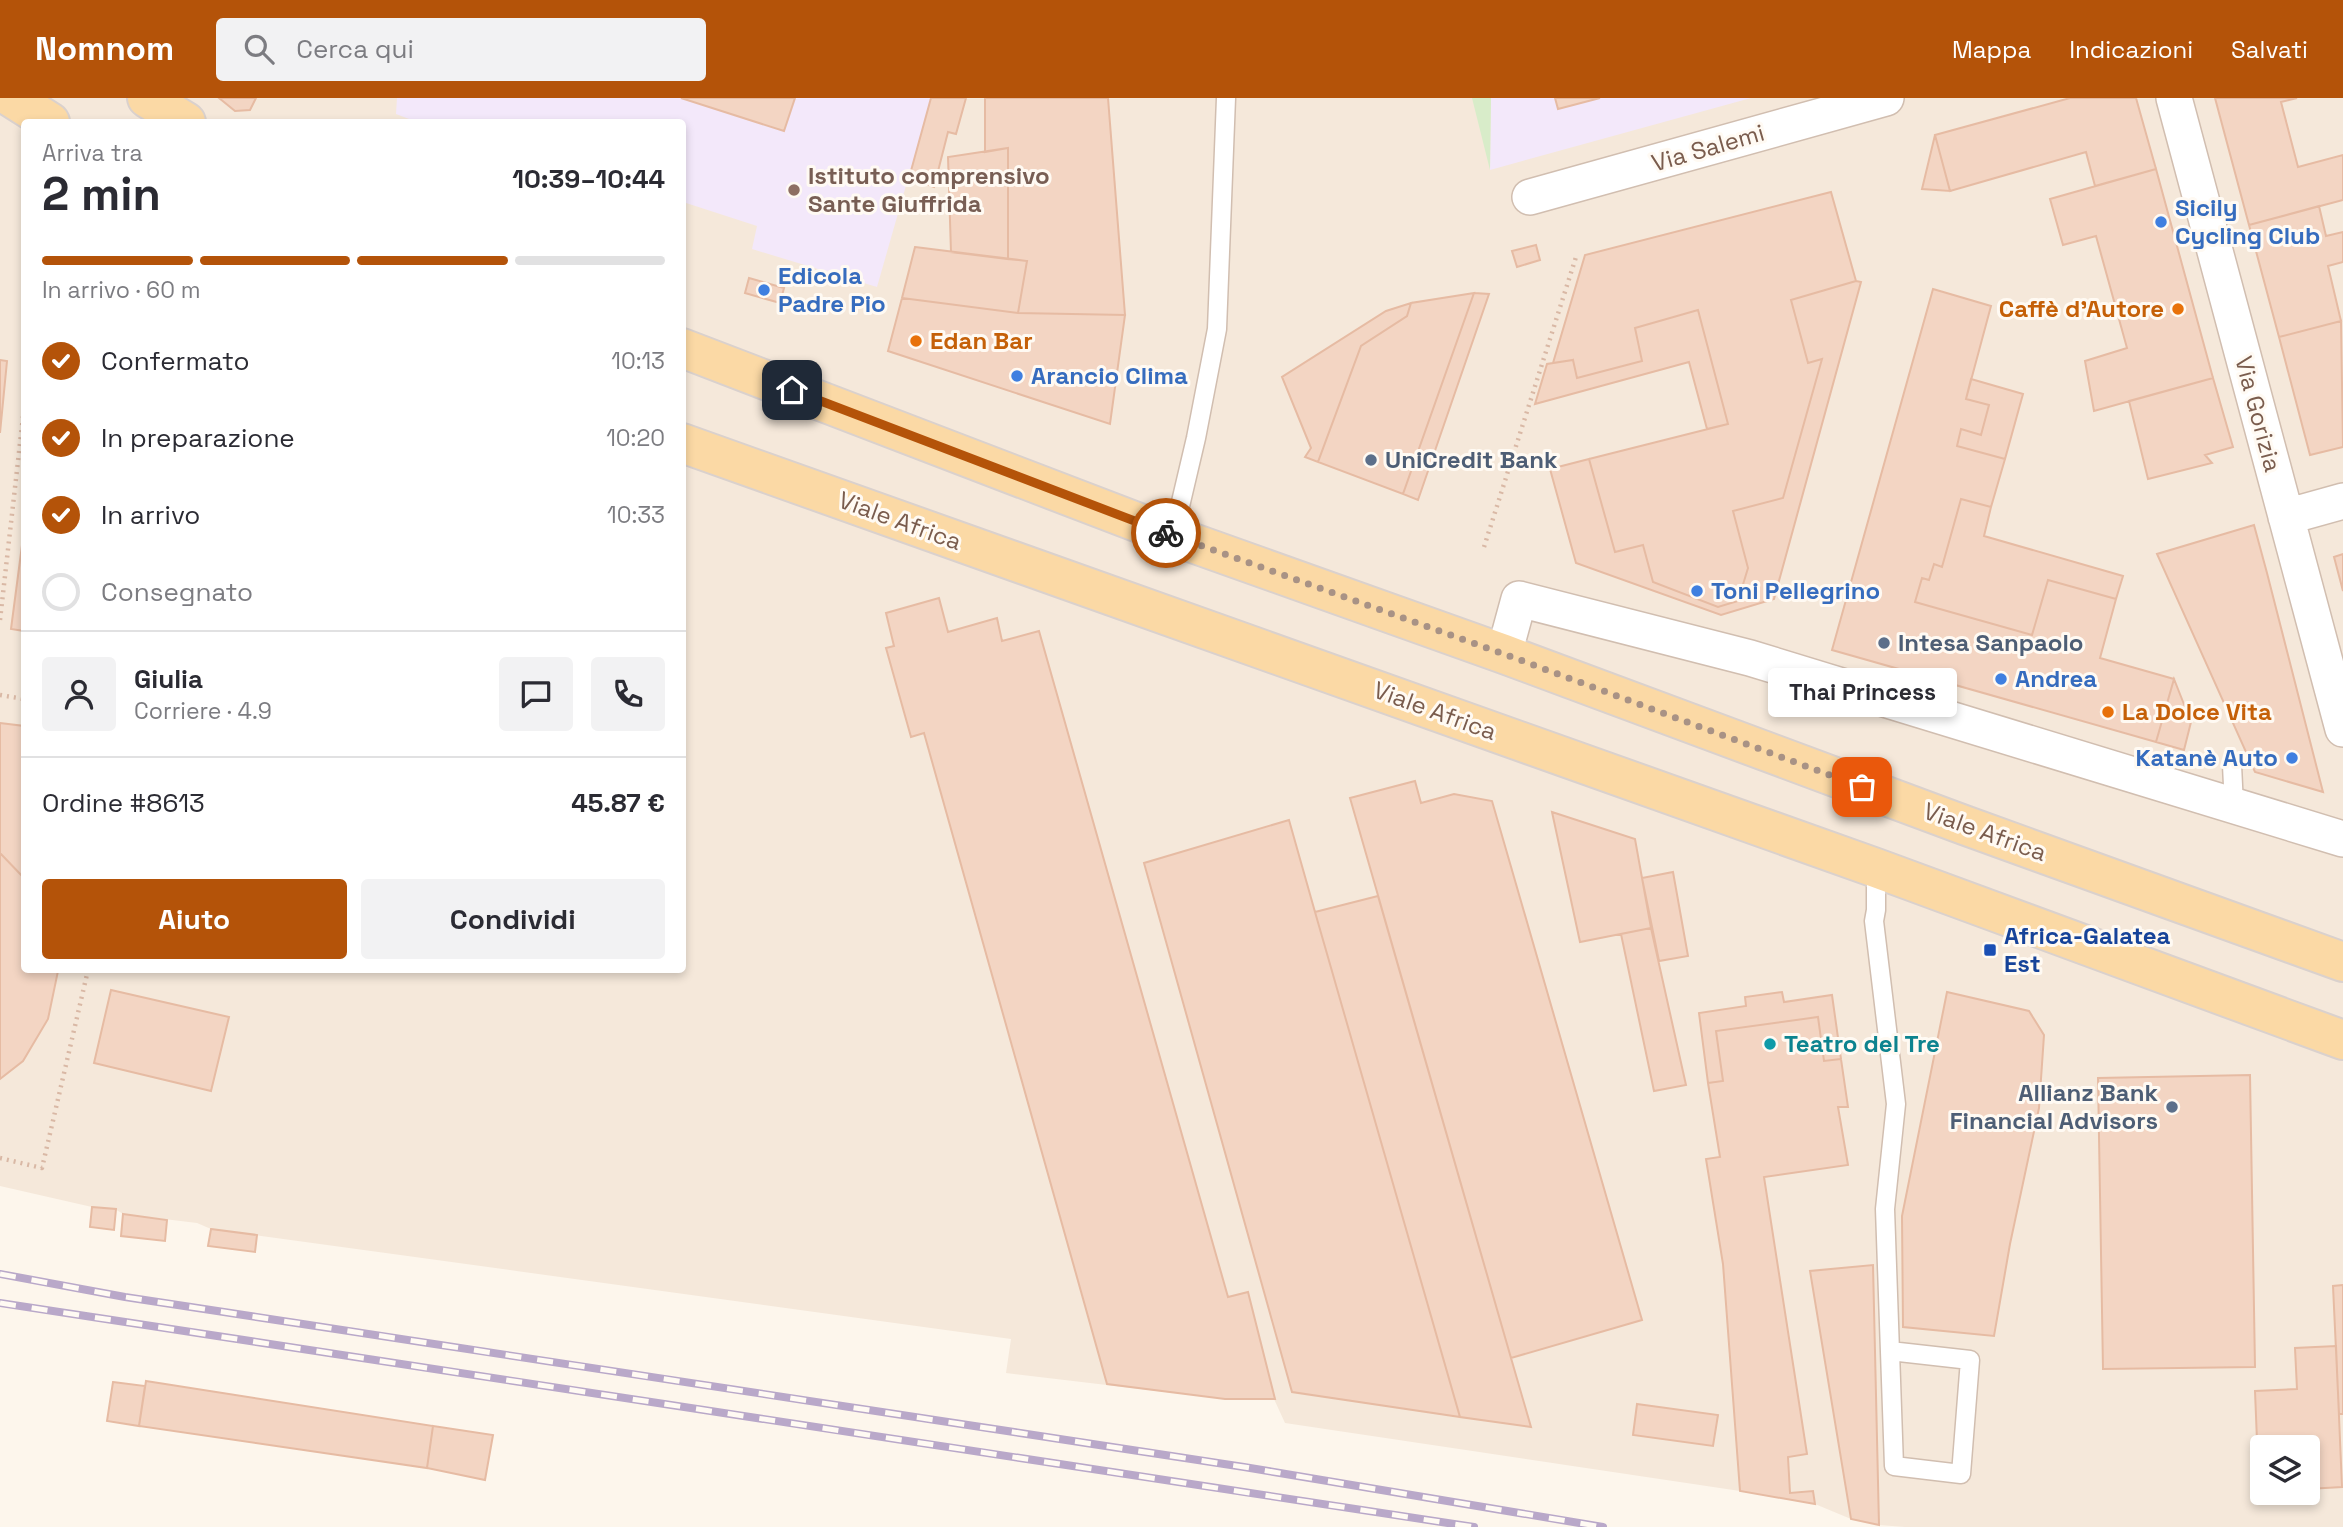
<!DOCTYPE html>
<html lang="it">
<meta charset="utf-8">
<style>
:root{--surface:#fff;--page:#f2f2f3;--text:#2b2b33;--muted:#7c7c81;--line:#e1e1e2;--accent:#b45309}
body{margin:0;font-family:"Space Grotesk",sans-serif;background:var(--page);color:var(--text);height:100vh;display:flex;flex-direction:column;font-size:26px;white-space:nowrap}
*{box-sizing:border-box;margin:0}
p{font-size:23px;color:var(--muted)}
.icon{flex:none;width:38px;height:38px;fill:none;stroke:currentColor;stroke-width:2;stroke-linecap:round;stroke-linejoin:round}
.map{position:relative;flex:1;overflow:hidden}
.details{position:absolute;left:21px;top:21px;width:665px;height:854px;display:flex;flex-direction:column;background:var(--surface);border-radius:7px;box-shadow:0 4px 10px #0003}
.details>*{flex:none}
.controls{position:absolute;left:2250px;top:1337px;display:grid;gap:14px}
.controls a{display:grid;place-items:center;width:70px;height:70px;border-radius:7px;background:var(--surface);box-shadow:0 4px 10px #0003;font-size:35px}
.pin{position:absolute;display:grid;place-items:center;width:60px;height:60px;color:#fff;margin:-30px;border-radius:14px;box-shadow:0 4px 10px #0006}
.courier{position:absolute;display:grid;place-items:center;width:70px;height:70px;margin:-35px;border:5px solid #b45309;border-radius:50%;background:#fff;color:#222;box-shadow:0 2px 9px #0007}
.bubble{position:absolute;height:49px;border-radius:7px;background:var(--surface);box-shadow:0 4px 10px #0003;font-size:23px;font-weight:700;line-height:49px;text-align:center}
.head em{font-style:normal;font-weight:700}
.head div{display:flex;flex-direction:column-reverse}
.head{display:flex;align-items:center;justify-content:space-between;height:119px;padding:0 21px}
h1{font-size:46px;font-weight:700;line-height:52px}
.bar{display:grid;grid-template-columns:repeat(4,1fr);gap:10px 7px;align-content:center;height:84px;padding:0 21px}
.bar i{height:9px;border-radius:5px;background:var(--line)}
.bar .current{background:var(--accent)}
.bar p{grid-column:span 4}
.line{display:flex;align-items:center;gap:18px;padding:0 21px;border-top:2px solid var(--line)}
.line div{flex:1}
.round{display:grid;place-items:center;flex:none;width:74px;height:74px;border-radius:7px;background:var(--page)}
ol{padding:0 21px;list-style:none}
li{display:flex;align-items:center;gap:21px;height:77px}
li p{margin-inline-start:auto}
li .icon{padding:7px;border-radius:50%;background:var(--accent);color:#fff;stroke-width:4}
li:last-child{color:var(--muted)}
li i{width:38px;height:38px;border:4px solid var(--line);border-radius:50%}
.action{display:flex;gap:14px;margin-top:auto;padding:14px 21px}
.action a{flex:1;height:80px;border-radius:7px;background:var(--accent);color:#fff;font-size:28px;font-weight:700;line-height:80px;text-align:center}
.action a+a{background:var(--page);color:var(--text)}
header{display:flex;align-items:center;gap:42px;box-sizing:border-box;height:98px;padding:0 35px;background:var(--accent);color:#fff}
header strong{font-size:33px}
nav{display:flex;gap:38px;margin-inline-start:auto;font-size:24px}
.search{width:490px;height:63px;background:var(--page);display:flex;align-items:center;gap:18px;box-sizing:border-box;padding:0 24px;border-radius:7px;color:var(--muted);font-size:26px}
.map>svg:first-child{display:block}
.residential{fill:#f5e8da;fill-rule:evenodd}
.education{fill:#f3e8fa}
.green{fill:#d8ecc9}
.building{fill:#f3d5c3;stroke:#e6bba3;stroke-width:2}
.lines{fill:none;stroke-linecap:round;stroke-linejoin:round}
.lane-casing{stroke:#d1beb0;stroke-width:21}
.street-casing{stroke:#d1beb0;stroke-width:38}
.primary-casing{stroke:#dad1cd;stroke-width:42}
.path{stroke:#d9b8a5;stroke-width:4.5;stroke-dasharray:2 5;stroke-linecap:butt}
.lane{stroke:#fff;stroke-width:18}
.street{stroke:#fff;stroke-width:35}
.primary{stroke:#fbd9a5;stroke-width:38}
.rail-casing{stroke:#b9a8c9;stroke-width:8}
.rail{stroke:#fffaf3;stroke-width:5;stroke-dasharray:16;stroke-linecap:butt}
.done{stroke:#a89285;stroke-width:7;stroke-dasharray:0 12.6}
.route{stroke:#b45309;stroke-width:9}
.education-dot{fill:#8d6e63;stroke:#fffaf3;stroke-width:2.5}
.shop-dot{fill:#3f7fe0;stroke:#fffaf3;stroke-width:2.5}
.food-dot{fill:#e8710a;stroke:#fffaf3;stroke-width:2.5}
.service-dot{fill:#5c6f8a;stroke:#fffaf3;stroke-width:2.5}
.transit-dot{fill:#1a4fb4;stroke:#fffaf3;stroke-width:2.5}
.culture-dot{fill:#0f9aa8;stroke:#fffaf3;stroke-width:2.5}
.labels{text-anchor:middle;stroke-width:6;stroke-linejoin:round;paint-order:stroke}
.street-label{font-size:24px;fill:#7a5c4d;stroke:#fffaf3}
.education-label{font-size:24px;font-weight:bold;fill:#785e54;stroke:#fffaf3;text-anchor:start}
.shop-label{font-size:24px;font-weight:bold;fill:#366cbe;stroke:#fffaf3;text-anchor:start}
.food-label{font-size:24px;font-weight:bold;fill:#c56008;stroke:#fffaf3;text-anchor:start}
.service-label{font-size:24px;font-weight:bold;fill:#4e5e75;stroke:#fffaf3;text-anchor:start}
.transit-label{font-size:24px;font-weight:bold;fill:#164399;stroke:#fffaf3;text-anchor:start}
.culture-label{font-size:24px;font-weight:bold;fill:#0d838f;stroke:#fffaf3;text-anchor:start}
</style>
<header>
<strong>Nomnom</strong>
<div class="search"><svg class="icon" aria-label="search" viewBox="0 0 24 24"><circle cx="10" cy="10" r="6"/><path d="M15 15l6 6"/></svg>Cerca qui</div>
<nav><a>Mappa</a><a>Indicazioni</a><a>Salvati</a></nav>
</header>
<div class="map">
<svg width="2343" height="1429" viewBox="0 0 2343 1429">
<rect width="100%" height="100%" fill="#fdf6ec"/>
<path class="residential" d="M0,0H2343V1429H1905L1879,1427L1851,1421L1815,1406L1740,1393L1285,1325L1274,1301H1225L1006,1275L1011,1241L211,1131L197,1125L123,1116L115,1111L92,1109L0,1088ZM24,24H682V872H24ZM2263,1349H2308V1395H2263Z"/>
<path class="education" d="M397,0H931L877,189L752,151L757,128L683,104L682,24H417L396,16Z
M1491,0H1751L1490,72Z"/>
<path class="green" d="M1472,0H1491L1490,72Z"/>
<path class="building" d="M219,0H256L250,12L235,13Z
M681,0H795L784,33Z
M931,0H966L956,36L948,34L934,89L909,80Z
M985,0H1108L1125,217L1018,215L1027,163L1008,161V50L985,54Z
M1555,0H1600L1558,11Z
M2070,0H2136L2156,71L2095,88L2086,54L1950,93L1935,37Z
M2215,0H2297L2281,4L2298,69L2343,57V102L2249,127Z
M1935,37L1950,93L1922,91Z
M1008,50V161L951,154L948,59Z
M2156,71L2213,280L2094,313L2085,263L2127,250L2096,138L2063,147L2050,101Z
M1831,94L1856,183L1791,202L1808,265L1822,261L1783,400L1733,413L1748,470L1738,503L1718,509L1653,484L1643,447L1615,454L1589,361L1728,326L1698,212L1635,230L1642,263L1577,280L1573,262L1553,265L1585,157Z
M2319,108L2326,138L2343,134V164L2328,168L2341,223L2279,239L2249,127Z
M1536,147L1540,162L1517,169L1512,153Z
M915,149L1027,163L1018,215L902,200Z
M749,180L784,190L780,205L745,195Z
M1856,183L1861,184L1774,501L1721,517L1576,465L1550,371L1589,361L1615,454L1643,447L1653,484L1718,509L1738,503L1748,470L1733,413L1783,400L1822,261L1808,265L1791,202Z
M1933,191L1991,208L1966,301L1989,307L1981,337L1961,331L1957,348L2005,361L1991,409L1961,401L1942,469L1934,466L1929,482L1922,480L1915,504L2032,537L2048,482L2116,501L2100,560L2174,581L2156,644L1832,552Z
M1474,195L1403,396L1318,364L1361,248L1407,218L1411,205Z
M1474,195L1489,196L1418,402L1403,396Z
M902,200L1018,215L1125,217L1110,326L888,253Z
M1411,205L1407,218L1361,248L1318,364L1305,359L1311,350L1282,279L1386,213Z
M1698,212L1728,326L1707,331L1689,264L1535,306L1547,266L1573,262L1577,280L1642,263L1635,230Z
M2341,223L2343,349L2310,357L2279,239Z
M0,262L7,263L0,335Z
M2213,280L2233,349L2205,357L2212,365L2148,381L2129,303Z
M1971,281L2023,296L2005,361L1957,348L1961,331L1981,337L1989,307L1966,301Z
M1961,401L1991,409L1984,438L2123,478L2116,501L2048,482L2032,537L1915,504L1922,480L1929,482L1934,466L1942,469Z
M2254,427L2267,475L2323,694L2255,674L2157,456Z
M24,432V533L11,531Z
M2343,456V493L2334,459Z
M939,500L948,534L997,520L1002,543L1039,533L1228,1199L1248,1194L1275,1301H1225L1107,1286L924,635L911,639L886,550L894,548L886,515Z
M2174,581L2191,624L2184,652L2156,644Z
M0,625L24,628V780L0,755Z
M1415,683L1421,705L1454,696L1492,703L1642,1222L1511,1260L1350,700Z
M1552,714L1635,741L1651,830L1580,844Z
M1289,722L1315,814L1460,1319L1292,1294L1144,765Z
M0,755L24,780V872L58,873L48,921L23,963L0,981Z
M1673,774L1688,858L1659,863L1642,780Z
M1378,798L1511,1260L1531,1329L1460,1319L1315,814Z
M1651,830L1686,987L1654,993L1621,836Z
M111,892L229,919L211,993L94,965Z
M1782,894L1784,904L1832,897L1841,961L1824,963L1818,919L1716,933L1723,983L1708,985L1699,915L1746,908L1745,899Z
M1947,894L2029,913L2044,937L2039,1010L2010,1146L1994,1238L1903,1229L1902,1118Z
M1818,919L1824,963L1841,961L1848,1009H1838L1848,1067L1764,1079L1807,1356L1788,1359L1790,1395L1813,1393L1815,1406L1740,1393L1723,1166L1706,1061L1720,1059L1708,985L1723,983L1716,933Z
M2250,977L2255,1269L2103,1271L2098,980Z
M92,1109L116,1111L114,1132L90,1129Z
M123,1116L167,1122L165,1143L121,1138Z
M211,1131L257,1137L255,1154L208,1148Z
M1873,1167L1879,1427L1851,1421L1810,1173Z
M2343,1187V1316H2339L2333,1188Z
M2336,1248L2342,1389L2308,1391V1349H2263V1393H2259L2255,1293L2297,1291L2295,1250Z
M146,1283L433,1328L427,1370L139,1328Z
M113,1284L145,1288L139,1328L107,1323Z
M1637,1306L1718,1317L1713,1348L1633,1337Z
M433,1328L493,1337L485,1382L427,1370Z"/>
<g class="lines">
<defs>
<path id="lane" d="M1173,438L1196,340L1217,231L1226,0
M2232,667L2234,708
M1876,770V812L1874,823L1896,1006L1885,1111L1894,1368L1961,1376L1970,1262L1890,1253"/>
<path id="street" d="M2174,0L2343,631
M1530,99L1886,0
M2286,419L2343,403
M1504,556L1519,501L1750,560L2343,741"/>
<path id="primary" d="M12,0L50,24
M147,0L186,24
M682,250L1173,438L1504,556L1964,727L2343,864
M682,345L1876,770L2343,942"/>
</defs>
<use href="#lane" class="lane-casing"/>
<use href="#street" class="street-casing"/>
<use href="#primary" class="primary-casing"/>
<path class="path" d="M1484,449L1576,159
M0,522L24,310
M0,597L24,601
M0,1060L42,1070L88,872"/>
<use href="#lane" class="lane"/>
<use href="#street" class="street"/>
<use href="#primary" class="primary"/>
<defs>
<path id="rail" d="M0,1176L125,1199L1244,1369L1603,1429
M0,1205L1474,1429"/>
</defs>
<use href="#rail" class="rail-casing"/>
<use href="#rail" class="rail"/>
</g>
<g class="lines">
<path class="done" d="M1166,435L1504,556L1862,689"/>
<path class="route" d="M792,292L1166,435"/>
</g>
<circle class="education-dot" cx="794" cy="92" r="7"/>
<g class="shop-dot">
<circle cx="2161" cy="124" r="7"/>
<circle cx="764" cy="192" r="7"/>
<circle cx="1017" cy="278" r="7"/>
<circle cx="1697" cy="493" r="7"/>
<circle cx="2001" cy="581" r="7"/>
<circle cx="2292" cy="660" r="7"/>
</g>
<g class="food-dot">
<circle cx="2178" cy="211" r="7"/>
<circle cx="916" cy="243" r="7"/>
<circle cx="2108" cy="614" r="7"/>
</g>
<g class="service-dot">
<circle cx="1371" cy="362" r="7"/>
<circle cx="1884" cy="545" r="7"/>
<circle cx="2172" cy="1009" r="7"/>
</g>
<rect class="transit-dot" x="1983" y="845" width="14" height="14" rx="3.5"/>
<circle class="culture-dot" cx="1770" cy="946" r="7"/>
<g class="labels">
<g class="street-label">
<text transform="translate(1708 50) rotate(-16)" y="8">Via Salemi</text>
<text transform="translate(2258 316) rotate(75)" y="8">Via Gorizia</text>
<text transform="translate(900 423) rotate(20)" y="8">Viale Africa</text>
<text transform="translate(1435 613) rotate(20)" y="8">Viale Africa</text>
<text transform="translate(1985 734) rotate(20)" y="8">Viale Africa</text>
</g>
<g class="education-label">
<text x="808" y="86">Istituto comprensivo<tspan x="808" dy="28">Sante Giuffrida</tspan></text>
</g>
<g class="shop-label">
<text x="2175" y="118">Sicily<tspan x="2175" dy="28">Cycling Club</tspan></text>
<text x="778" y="186">Edicola<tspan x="778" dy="28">Padre Pio</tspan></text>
<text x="1031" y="286">Arancio Clima</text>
<text x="1711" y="501">Toni Pellegrino</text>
<text x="2015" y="589">Andrea</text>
<text x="2278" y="668" text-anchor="end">Katanè Auto</text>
</g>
<g class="food-label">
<text x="2164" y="219" text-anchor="end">Caffè d'Autore</text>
<text x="930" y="251">Edan Bar</text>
<text x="2122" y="622">La Dolce Vita</text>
</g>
<g class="service-label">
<text x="1385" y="370">UniCredit Bank</text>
<text x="1898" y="553">Intesa Sanpaolo</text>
<text x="2158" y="1003" text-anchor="end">Allianz Bank<tspan x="2158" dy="28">Financial Advisors</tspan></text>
</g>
<g class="transit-label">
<text x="2004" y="846">Africa-Galatea<tspan x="2004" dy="28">Est</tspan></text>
</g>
<g class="culture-label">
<text x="1784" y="954">Teatro del Tre</text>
</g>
</g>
</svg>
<div class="controls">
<a><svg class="icon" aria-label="layers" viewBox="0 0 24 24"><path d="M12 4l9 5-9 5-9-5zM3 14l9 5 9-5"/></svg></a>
</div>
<div class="pin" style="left:1862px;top:689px;background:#ea580c"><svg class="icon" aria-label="bag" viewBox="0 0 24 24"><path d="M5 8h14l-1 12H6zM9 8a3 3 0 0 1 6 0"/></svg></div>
<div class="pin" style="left:792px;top:292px;background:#1f2937"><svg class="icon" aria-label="home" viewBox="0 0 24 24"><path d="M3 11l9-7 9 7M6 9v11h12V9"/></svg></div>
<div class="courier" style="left:1166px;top:435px"><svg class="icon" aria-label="bike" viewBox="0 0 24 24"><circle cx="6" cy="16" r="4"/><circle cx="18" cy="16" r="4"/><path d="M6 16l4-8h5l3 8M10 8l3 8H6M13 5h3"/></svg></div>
<div class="bubble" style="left:1768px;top:570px;width:189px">Thai Princess</div>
<section class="details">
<div class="head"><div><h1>2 min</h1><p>Arriva tra</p></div><em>10:39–10:44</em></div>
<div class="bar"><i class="current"></i><i class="current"></i><i class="current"></i><i></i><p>In arrivo · 60 m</p></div>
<ol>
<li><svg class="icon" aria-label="check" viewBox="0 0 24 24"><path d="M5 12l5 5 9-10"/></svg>Confermato<p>10:13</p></li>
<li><svg class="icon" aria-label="check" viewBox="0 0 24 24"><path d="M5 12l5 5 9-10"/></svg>In preparazione<p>10:20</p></li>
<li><svg class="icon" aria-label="check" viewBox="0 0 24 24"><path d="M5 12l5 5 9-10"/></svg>In arrivo<p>10:33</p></li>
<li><i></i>Consegnato</li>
</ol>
<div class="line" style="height:126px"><a class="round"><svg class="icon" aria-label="person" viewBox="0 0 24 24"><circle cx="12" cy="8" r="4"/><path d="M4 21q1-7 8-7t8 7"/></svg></a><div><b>Giulia</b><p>Corriere · 4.9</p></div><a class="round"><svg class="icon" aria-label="chat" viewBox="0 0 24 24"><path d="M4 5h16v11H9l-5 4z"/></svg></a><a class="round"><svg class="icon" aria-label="phone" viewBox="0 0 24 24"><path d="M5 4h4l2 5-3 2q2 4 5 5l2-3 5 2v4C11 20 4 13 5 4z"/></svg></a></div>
<div class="line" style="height:91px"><div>Ordine #8613</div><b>45.87 €</b></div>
<div class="action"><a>Aiuto</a><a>Condividi</a></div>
</section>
</div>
